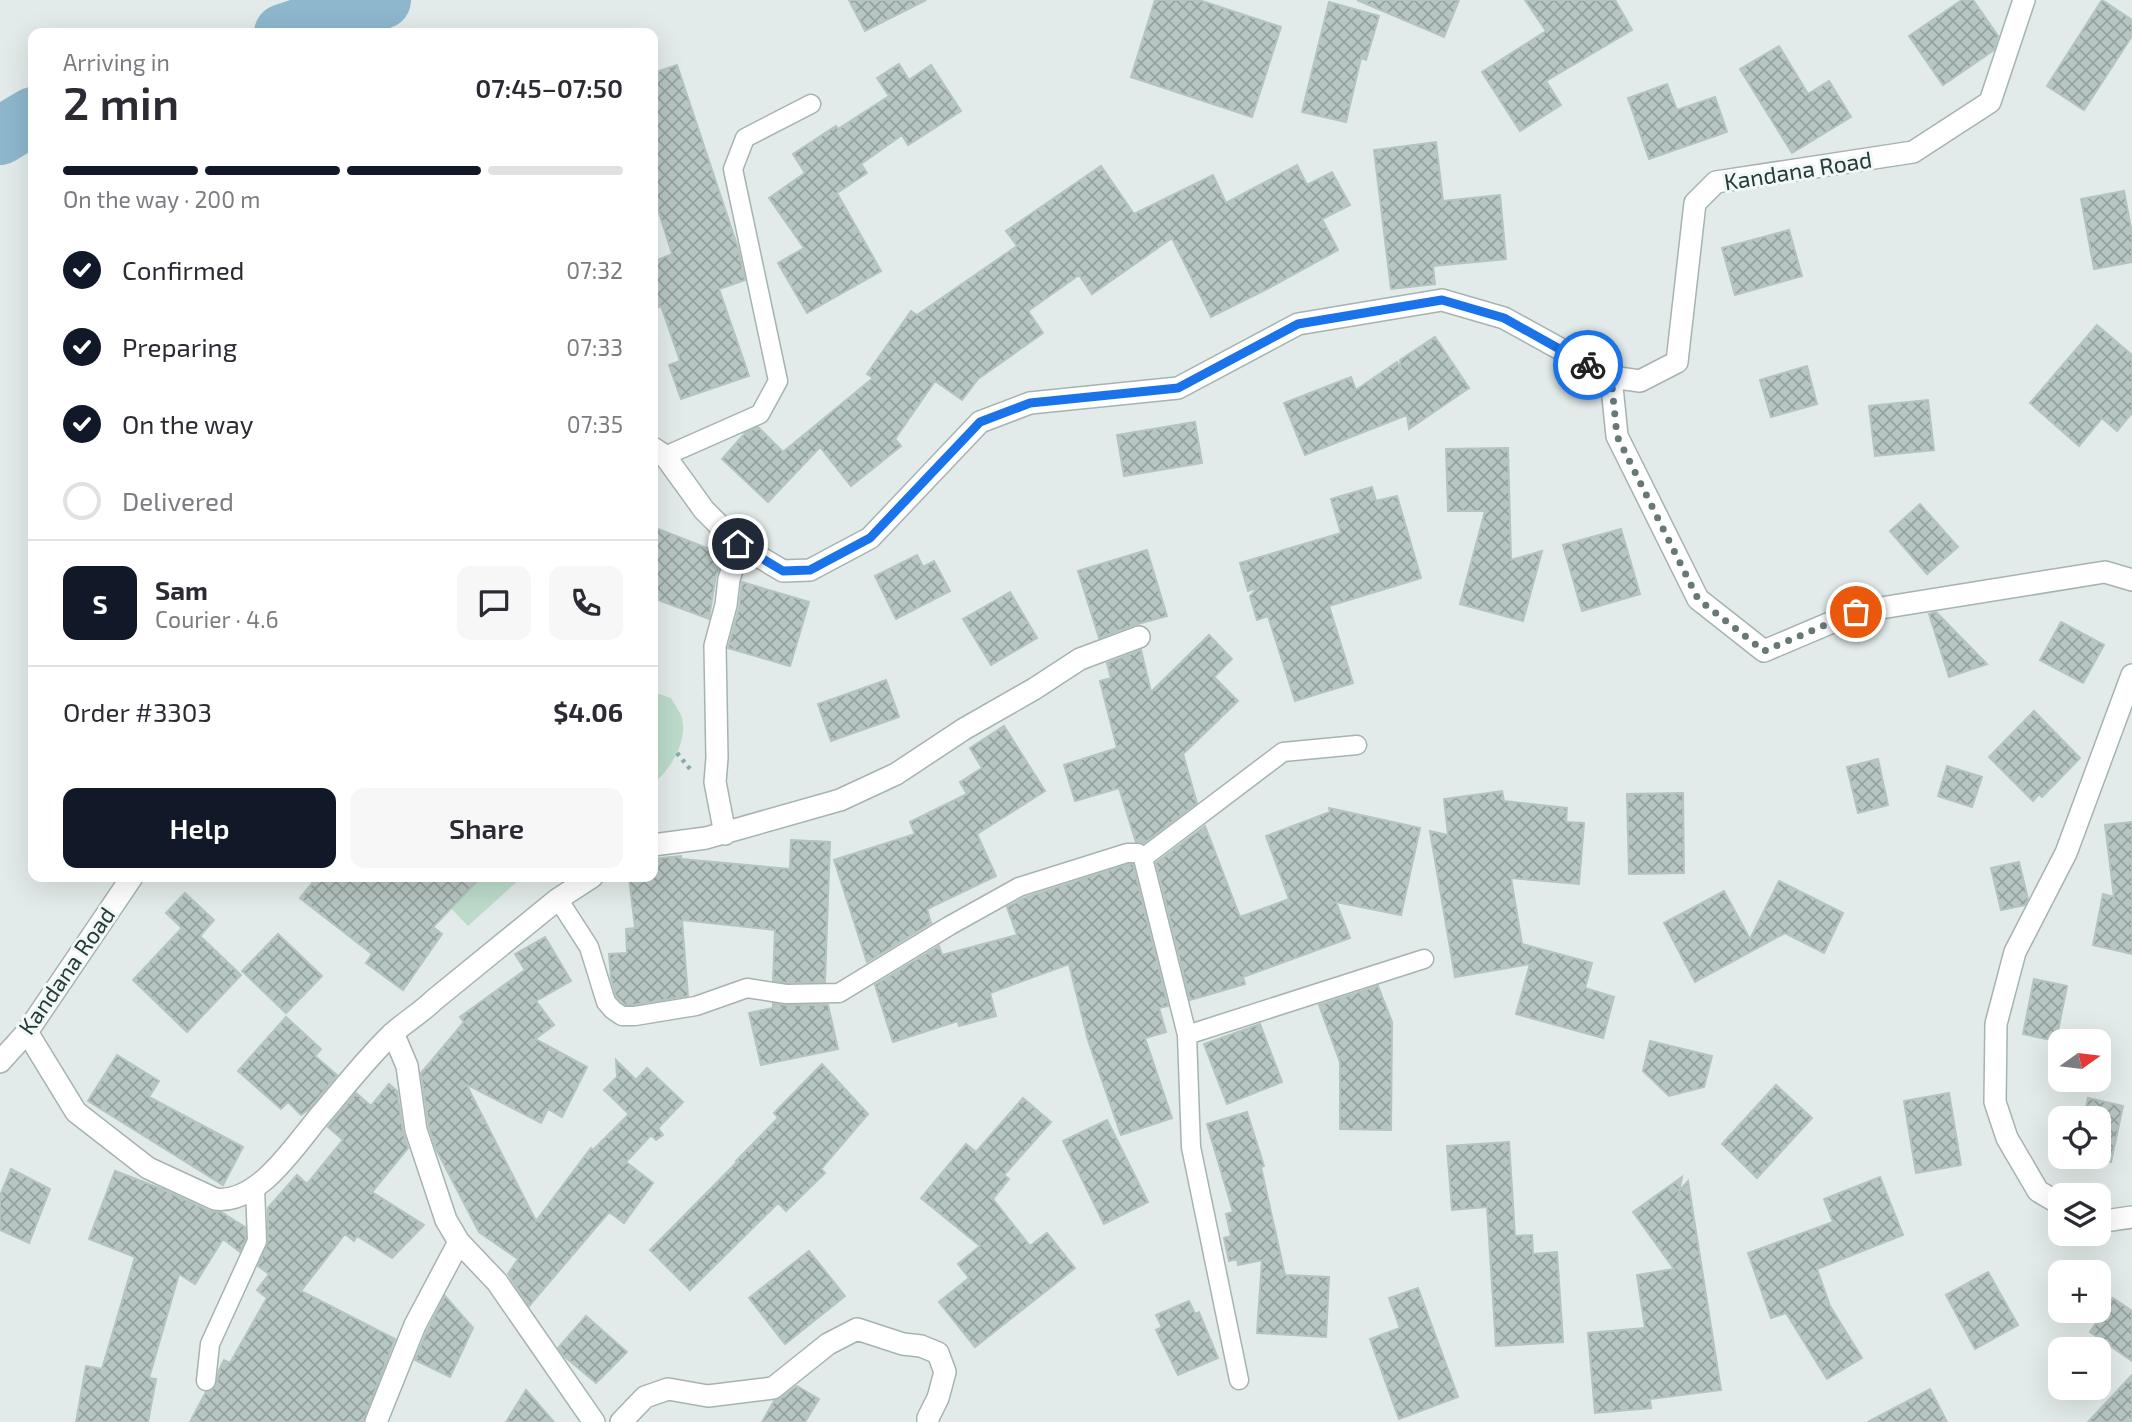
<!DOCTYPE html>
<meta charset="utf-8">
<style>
:root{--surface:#fff;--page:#f7f7f7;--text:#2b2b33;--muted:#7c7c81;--line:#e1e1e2;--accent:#111827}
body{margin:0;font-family:"Exo 2",sans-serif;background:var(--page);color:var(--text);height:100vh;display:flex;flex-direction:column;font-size:26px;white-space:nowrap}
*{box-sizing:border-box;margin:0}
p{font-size:23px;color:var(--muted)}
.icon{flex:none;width:38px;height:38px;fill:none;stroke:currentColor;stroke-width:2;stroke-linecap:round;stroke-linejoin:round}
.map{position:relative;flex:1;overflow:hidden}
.details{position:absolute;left:28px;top:28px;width:630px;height:854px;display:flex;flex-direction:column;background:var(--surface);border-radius:14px;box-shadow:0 7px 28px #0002}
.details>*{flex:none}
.needle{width:46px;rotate:76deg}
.controls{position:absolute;left:2048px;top:1029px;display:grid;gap:14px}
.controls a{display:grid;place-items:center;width:63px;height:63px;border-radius:14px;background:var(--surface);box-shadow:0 7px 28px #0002;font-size:35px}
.pin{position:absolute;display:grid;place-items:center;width:60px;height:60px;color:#fff;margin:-30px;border:4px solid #fff;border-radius:50%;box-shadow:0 2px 7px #0007}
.courier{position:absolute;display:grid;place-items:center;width:70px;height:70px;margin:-35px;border:5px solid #1a73e8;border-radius:50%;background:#fff;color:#222;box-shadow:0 2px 9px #0007}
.head em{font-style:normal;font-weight:600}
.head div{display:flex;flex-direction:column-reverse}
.head{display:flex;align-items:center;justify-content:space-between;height:119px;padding:0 35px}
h1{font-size:46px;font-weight:600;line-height:52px}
.bar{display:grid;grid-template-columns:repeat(4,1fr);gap:10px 7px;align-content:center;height:84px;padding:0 35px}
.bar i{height:9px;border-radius:5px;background:var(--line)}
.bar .selected{background:var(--accent)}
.bar p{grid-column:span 4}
.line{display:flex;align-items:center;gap:18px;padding:0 35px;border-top:2px solid var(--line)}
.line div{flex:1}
.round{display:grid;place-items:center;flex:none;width:74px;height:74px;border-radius:14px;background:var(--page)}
ol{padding:0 35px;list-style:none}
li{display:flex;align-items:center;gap:21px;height:77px}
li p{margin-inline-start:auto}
li .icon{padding:7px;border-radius:50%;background:var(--accent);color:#fff;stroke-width:4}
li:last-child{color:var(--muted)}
li i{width:38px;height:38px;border:4px solid var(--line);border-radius:50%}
.action{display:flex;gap:14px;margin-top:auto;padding:14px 35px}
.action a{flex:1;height:80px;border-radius:14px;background:var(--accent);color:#fff;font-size:28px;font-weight:600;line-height:80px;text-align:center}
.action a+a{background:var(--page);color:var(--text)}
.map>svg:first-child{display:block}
.pitch{fill:#bcdbca}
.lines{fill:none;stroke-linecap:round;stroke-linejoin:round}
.river{stroke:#8db7cd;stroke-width:58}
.building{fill:url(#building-cross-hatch);stroke:#b4c4c1;stroke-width:2}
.service-casing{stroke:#a5b3b1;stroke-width:21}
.minor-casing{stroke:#a5b3b1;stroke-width:24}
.tertiary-casing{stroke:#a5b3b1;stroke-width:24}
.path{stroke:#84ada8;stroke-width:4.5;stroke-dasharray:3.5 5;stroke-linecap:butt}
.service{stroke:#fff;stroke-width:18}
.minor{stroke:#fff;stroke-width:21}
.tertiary{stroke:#fff;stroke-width:21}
.done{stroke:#667977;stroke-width:7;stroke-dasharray:0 12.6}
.route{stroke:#1a73e8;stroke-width:9}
.labels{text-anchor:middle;stroke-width:6;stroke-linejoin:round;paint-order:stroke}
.street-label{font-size:23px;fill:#233b39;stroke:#f2f8f6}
</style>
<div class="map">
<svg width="2132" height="1422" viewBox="0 0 2132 1422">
<defs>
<pattern id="building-cross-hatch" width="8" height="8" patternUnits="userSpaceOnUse" patternTransform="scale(1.75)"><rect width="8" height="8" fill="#b7c6c2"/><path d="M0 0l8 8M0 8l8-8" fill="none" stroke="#94a29f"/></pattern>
</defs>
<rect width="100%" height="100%" fill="#e2ebe9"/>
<path class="pitch" d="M653,692L671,698C674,704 680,711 682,718C688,742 670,770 653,784Z
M421,877H522L468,926Z"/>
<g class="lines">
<path class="river" d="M283,33L382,0
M0,136L33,116"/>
</g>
<path class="building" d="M849,0H926L865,31Z
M1155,0H1199L1281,27L1252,117L1131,77Z
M1357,0H1459L1444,37Z
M1525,0H1615L1632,30L1546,81L1561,105L1520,131L1482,72L1546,31Z
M1962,0H1973L1998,36L1994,50L1943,85L1909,36Z
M2102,0L2132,20V36L2084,110L2047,86Z
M1329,2L1379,16L1366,60L1361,58L1346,122L1302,112Z
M1779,46L1808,94L1829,81L1851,117L1792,153L1740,69Z
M899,64L909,80L931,65L961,111L908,145L902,135L861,164L867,173L837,193L881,271L807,313L778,263L804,248L769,198L805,173L793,154L836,126L838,129L889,96L877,78Z
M677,65L738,248L745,280L719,289L749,376L681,399L669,365L680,361L661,306L653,310V262L672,254L653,193V73Z
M1667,84L1677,110L1715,97L1727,132L1649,159L1628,98Z
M1436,142L1443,201L1500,195L1506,259L1433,266L1435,284L1391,289L1374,150Z
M1297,165L1307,185L1332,172L1350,205L1322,219L1338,250L1269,288L1211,317L1172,238L1092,294L1079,275L1028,311L1043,333L978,379L962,400L935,381L895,439L901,446L851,486L820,447L768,502L722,459L745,433L758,427L783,452L873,378L867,374L911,311L917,315L1017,246L1006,231L1101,166L1134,214L1213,175L1226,203Z
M2124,191L2132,233V262L2094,269L2081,199Z
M1789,230L1802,276L1735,295L1722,248Z
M2097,325L2132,355V413L2117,431L2102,418L2079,446L2030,403Z
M1435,337L1469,388L1409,429L1407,415L1305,455L1284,403L1351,377L1356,390L1397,362L1401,369L1400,360Z
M1807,366L1817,404L1771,417L1760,380Z
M1928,400L1934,450L1875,456L1869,406Z
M1195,422L1202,463L1124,476L1117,435Z
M1508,448L1511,560L1542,551L1523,621L1460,604L1485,511H1448L1446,449Z
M1372,487L1376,501L1397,496L1421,578L1329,606L1353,683L1295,701L1268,616L1257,620L1250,596L1259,587L1248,591L1240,563L1341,533L1331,499Z
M1920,504L1958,547L1927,574L1890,531Z
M653,527L725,555L716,575L709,619L653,598Z
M1621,529L1640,594L1582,611L1563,545Z
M1147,550L1167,616L1134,625L1099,638L1078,571Z
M917,555L923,567L934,561L950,591L896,619L875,576Z
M742,582L809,602L790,666L728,648L739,608Z
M1010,592L1037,638L991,665L963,619Z
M1936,612L1987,664L1949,677L1929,614Z
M2061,622L2104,645L2083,683L2040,660Z
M1209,635L1232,659L1214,677L1238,701L1183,754L1197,803L1144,843L1136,842L1119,788L1075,801L1064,765L1117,748L1100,681L1111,678L1107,663L1141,650L1151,692Z
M886,680L899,717L831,741L818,704Z
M2034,711L2080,758L2042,797L2039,794L2033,801L1989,757Z
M1004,726L1045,791L977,834L996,876L927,909L931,923L867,962L834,860L915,834L910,822L967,794L960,782L982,768L970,748Z
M1878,759L1888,805L1858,813L1847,767Z
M1947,766L1982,777L1972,807L1938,796Z
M1502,791L1504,801L1567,808L1566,822L1584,823L1579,884L1511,878L1522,944L1592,963L1585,988L1614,997L1603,1038L1516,1014L1530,964L1455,977L1430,831L1448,835L1444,799Z
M1683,793L1684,873L1629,874L1627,794Z
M1329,808L1420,828L1401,915L1336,902L1350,938L1243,977L1245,984L1190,1000L1156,863L1205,826L1240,917L1289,899L1266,836L1330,812Z
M2132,822V954L2093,945L2103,894L2114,897L2105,825Z
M791,840L830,842L825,982L787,983L773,981L775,930L682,920L688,996L634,1005H625L616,996L611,978L609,954L627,953L626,929L635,928L629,877H655L653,859L681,856V859L790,869Z
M2019,862L2028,899L2025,905L2001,910L1991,868Z
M1129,864H1133L1168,1006L1159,1008L1166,1032L1145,1038L1172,1118L1121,1135L1088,1040L1069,964L990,993L996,1016L959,1026L958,1021L893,1042L875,985L939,946L942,955L1017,935L1007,907L1024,898Z
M317,877H481L433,927L442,934L403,990L366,963L372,954L300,898Z
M1779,881L1843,913L1824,953L1785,933L1695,982L1664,923L1724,891L1750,939Z
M185,893L214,920L200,936L241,975L187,1032L133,980L182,928L166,913Z
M278,934L322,976L286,1013L242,971Z
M545,937L571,981L536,1001L554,1025L535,1039L587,1067L562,1117L548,1109L541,1123L466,1084L536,1221L591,1148L593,1150L629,1114L604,1090L617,1077L616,1060L636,1080L647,1068L683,1102L658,1128L663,1135L656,1140L651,1135L626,1162L653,1183L624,1223L609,1212L529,1306L508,1274L518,1259L479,1232L436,1149L429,1127L421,1073L464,1022L460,1017L525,970L515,954Z
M2034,979L2067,986L2056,1041L2023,1034Z
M1378,986L1392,1022L1391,1130L1340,1129V1062L1319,1005Z
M773,1003L786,1005H828L838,1049L761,1065L749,1013L773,1008Z
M286,1017L321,1049L315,1056L337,1075L309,1109L301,1115L288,1102L281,1109L238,1071Z
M1260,1024L1282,1082L1227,1104L1204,1044Z
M1650,1041L1712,1056L1704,1087L1669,1096L1643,1071Z
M117,1055L159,1081L149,1097L243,1147L223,1185L88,1101Z
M822,1064L868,1114L821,1169L825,1173L786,1211L778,1203L690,1290L650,1250L737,1162L736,1161L778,1118L774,1113Z
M389,1084L397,1091L403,1132L408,1148L372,1192L424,1225L392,1258L357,1236L354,1241L345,1234L301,1291L395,1339L363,1422H190L206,1392L216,1387L219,1370L224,1360L230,1363L267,1298L257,1290L269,1274L258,1266L268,1241V1208L297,1175L307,1184L343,1140L328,1127L356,1093L371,1106Z
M1776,1085L1812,1118L1757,1178L1722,1144Z
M1949,1093L1961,1165L1916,1173L1904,1101Z
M1023,1098L1051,1122L1004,1175L1009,1179L993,1199L1030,1246L1047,1233L1075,1268L975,1347L939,1302L969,1278L958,1264L980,1246L921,1198L966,1144L976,1152Z
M2088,1098L2123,1106L2111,1162L2086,1157H2098V1118H2084Z
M1247,1112L1264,1166L1261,1167L1285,1275L1329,1277L1326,1337L1257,1333L1262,1260L1238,1265L1237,1259L1229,1261L1224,1238L1231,1236L1226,1214L1233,1212L1207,1124Z
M1107,1120L1148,1202L1104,1224L1063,1141Z
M1509,1142L1515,1236L1532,1235L1533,1254L1557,1252L1563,1342L1496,1346L1487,1207L1452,1210L1447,1146Z
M11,1169L50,1189L29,1243L0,1230V1196Z
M115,1171L162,1189L209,1211L221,1212L245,1227L246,1239L240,1252L223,1239L195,1284L179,1274L149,1378L156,1379L148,1422H76L86,1366L102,1369L135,1257L89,1239Z
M1682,1177L1679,1191L1688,1181L1721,1390L1650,1399L1651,1408L1595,1413L1588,1333L1645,1328L1637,1275L1674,1269L1633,1212Z
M1880,1177L1903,1235L1817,1269L1830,1306L1862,1358L1827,1379L1786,1313L1771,1318L1748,1253L1833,1222L1824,1199Z
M809,1251L845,1296L785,1344L749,1298Z
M1988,1272L2018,1325L1975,1349L1946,1295Z
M1418,1288L1458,1397L1399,1419L1370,1339L1400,1328L1389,1298Z
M445,1296L473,1328L450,1377L415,1360L427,1331Z
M2113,1298L2132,1311V1361L2090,1332Z
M1189,1301L1195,1314L1199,1312L1218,1358L1178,1375L1156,1330L1162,1327L1156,1315Z
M586,1316L627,1352L596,1383L564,1356L558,1348Z
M2132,1375V1422H2088Z
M797,1386L819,1399L805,1422H762L774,1401L781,1398Z
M1930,1389L1947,1422H1868Z
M526,1390L554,1422H506Z"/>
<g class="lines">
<defs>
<path id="service" d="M665,456L760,414L778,381L733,169L745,138L811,104
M1143,858L1283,752L1357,745
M558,899L589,947L606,1002L613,1010L622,1016H635L696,1006L747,988L786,994L839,993L949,926L1019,887L1127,853H1138L1143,858L1187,1035L1191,1147L1239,1380
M1187,1035L1424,959
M206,1381L210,1344L257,1241L255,1187"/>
<path id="minor" d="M1611,377L1617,436L1698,599L1764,651L1856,612L2105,572L2132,580
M725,834L715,782L717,758L715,646L726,605L729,579L734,564L745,547
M653,845L706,838L840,800L896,774L964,729L1034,689L1080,659L1139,637
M27,1032L76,1112L148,1168L215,1199C260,1205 298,1140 324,1111C346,1085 368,1057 392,1034C405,1022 421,1013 434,1000L558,899L592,877
M393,1033L407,1066L416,1130L446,1220L459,1242L497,1282L594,1422
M2060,1204L2038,1191L2007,1138L1995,1102L1996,1024L2015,952L2066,853L2132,675
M2098,1222L2132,1217
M376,1422L415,1325L459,1242
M621,1422L645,1397L668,1389L708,1396L773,1388L828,1344L857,1329L903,1344L921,1346L938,1353L945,1372L938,1398L928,1418V1422"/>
<path id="tertiary" d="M653,448L665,456L704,510L738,544L783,571L810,570L870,538L980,422L1030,403L1178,388L1298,324L1442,300L1504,318L1611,377L1640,381L1677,362L1695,203L1716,182L1913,152L1990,102L2024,0
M0,1062L27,1032L132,877"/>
</defs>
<use href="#service" class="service-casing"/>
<use href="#minor" class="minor-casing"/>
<use href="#tertiary" class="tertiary-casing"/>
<path class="path" d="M677,753L690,769"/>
<use href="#service" class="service"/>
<use href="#minor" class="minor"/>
<use href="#tertiary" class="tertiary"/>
</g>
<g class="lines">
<path class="done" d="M1588,365L1611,377L1617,436L1698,599L1764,651L1856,612"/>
<path class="route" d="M738,544L783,571L810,570L870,538L980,422L1030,403L1178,388L1298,324L1442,300L1504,318L1588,365"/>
</g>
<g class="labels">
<g class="street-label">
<text transform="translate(1798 171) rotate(-9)" y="8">Kandana Road</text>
<text transform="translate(67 971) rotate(-55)" y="8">Kandana Road</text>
</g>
</g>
</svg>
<div class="controls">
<a><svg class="needle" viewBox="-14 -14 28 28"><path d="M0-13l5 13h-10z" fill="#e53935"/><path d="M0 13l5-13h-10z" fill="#7c7c81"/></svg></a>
<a><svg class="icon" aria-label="locate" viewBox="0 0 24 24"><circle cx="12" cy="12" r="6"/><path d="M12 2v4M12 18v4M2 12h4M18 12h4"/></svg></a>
<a><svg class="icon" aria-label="layers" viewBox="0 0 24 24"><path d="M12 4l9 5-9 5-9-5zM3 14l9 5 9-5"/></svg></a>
<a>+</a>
<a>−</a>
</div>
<div class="pin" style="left:1856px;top:612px;background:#ea580c"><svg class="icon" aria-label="bag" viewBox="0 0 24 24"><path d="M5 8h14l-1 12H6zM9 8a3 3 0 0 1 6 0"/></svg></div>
<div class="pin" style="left:738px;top:544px;background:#1f2937"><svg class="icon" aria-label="home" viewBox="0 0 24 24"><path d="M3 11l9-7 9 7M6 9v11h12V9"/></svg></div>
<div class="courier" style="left:1588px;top:365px"><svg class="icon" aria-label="bike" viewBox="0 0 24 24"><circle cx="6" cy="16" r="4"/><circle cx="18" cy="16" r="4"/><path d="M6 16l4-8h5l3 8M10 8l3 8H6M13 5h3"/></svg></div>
<section class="details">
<div class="head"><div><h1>2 min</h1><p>Arriving in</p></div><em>07:45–07:50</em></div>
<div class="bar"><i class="selected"></i><i class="selected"></i><i class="selected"></i><i></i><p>On the way · 200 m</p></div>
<ol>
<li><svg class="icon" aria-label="check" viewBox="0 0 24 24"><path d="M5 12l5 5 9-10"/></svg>Confirmed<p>07:32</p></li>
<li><svg class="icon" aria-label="check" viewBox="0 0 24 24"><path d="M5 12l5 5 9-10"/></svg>Preparing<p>07:33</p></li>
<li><svg class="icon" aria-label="check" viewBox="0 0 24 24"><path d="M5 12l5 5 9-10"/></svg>On the way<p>07:35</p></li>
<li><i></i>Delivered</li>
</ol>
<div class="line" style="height:126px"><b class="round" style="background:var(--accent);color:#fff">S</b><div><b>Sam</b><p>Courier · 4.6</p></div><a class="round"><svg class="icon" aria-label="chat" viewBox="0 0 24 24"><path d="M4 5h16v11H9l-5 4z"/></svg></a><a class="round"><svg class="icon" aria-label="phone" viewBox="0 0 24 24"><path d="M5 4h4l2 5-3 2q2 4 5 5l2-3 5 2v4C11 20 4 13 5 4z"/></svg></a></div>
<div class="line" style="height:91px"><div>Order #3303</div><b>$4.06</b></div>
<div class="action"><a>Help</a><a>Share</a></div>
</section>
</div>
